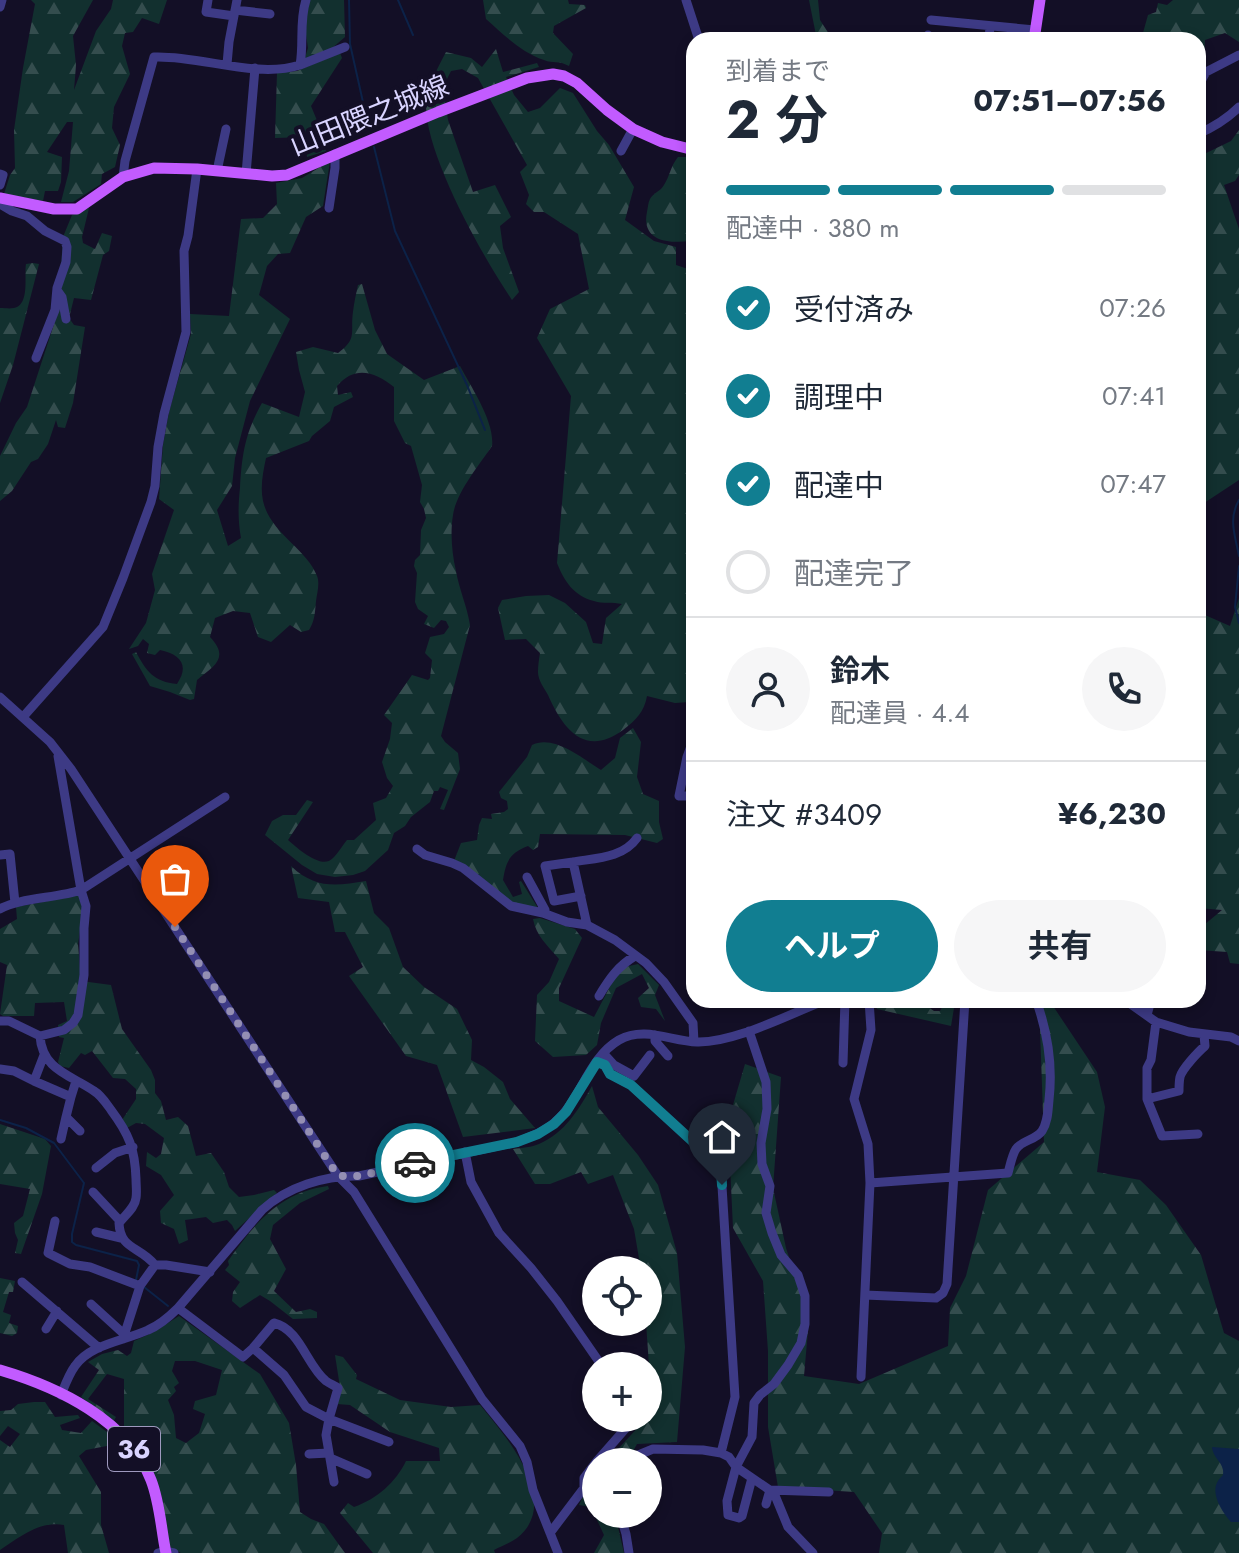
<!DOCTYPE html>
<html lang="ja">
<meta charset="utf-8">
<style>
:root{--surface:#fff;--page:#f6f6f7;--text:#1f2937;--muted:#747a83;--line:#e0e1e3;--accent:#117e91}
body{margin:0;font-family:Jost,"Noto Sans JP",sans-serif;background:var(--page);color:var(--text);height:100vh;display:flex;flex-direction:column;font-size:30px;white-space:nowrap}
*{box-sizing:border-box;margin:0}
p{font-size:26px;color:var(--muted)}
.icon{flex:none;width:44px;height:44px;fill:none;stroke:currentColor;stroke-width:2;stroke-linecap:round;stroke-linejoin:round}
.map{position:relative;flex:1;overflow:hidden}
.details{position:absolute;left:686px;top:32px;width:520px;height:976px;display:flex;flex-direction:column;background:var(--surface);border-radius:24px;box-shadow:0 4px 12px #0003}
.details>*{flex:none}
.tools{position:absolute;left:582px;top:1256px;display:grid;gap:16px}
.tools a{display:grid;place-items:center;width:80px;height:80px;border-radius:50%;background:var(--surface);box-shadow:0 4px 12px #0003;font-size:40px}
.pin{position:absolute;display:grid;place-items:center;width:68px;height:68px;color:#fff;margin:-82px -34px;border-radius:50% 50% 50% 0;rotate:-45deg;box-shadow:0 0 8px #0007}
.pin .icon{rotate:45deg}
.courier{position:absolute;display:grid;place-items:center;width:80px;height:80px;margin:-40px;border:6px solid #117e91;border-radius:50%;background:#fff;color:#222;box-shadow:0 2px 10px #0007}
.headline em{font-style:normal;font-weight:700}
.headline div{display:flex;flex-direction:column-reverse}
.headline{display:flex;align-items:center;justify-content:space-between;height:136px;padding:0 40px}
h1{font-size:52px;font-weight:700;line-height:60px}
.bar{display:grid;grid-template-columns:repeat(4,1fr);gap:12px 8px;align-content:center;height:96px;padding:0 40px}
.bar i{height:10px;border-radius:6px;background:var(--line)}
.bar .current{background:var(--accent)}
.bar p{grid-column:span 4}
.line{display:flex;align-items:center;gap:20px;padding:0 40px;border-top:2px solid var(--line)}
.line div{flex:1}
.round{display:grid;place-items:center;flex:none;width:84px;height:84px;border-radius:42px;background:var(--page)}
ol{padding:0 40px;list-style:none}
li{display:flex;align-items:center;gap:24px;height:88px}
li p{margin-inline-start:auto}
li .icon{padding:8px;border-radius:50%;background:var(--accent);color:#fff;stroke-width:4}
li:last-child{color:var(--muted)}
li i{width:44px;height:44px;border:4px solid var(--line);border-radius:50%}
.action{display:flex;gap:16px;margin-top:auto;padding:16px 40px}
.action a{flex:1;height:92px;border-radius:48px;background:var(--accent);color:#fff;font-size:32px;font-weight:700;line-height:92px;text-align:center}
.action a+a{background:var(--page);color:var(--text)}
.map>svg:first-child{display:block}
.forest{fill:url(#forest-firs);fill-rule:evenodd}
.water{fill:#0c2248}
.lines{fill:none;stroke-linecap:round;stroke-linejoin:round}
.stream{stroke:#0c2248;stroke-width:2}
.minor{stroke:#3d3a85;stroke-width:9}
.major{stroke:#c25bff;stroke-width:11}
.done{stroke:#948fb3;stroke-width:8;stroke-dasharray:0 14.4}
.route{stroke:#117e91;stroke-width:10}
.labels{text-anchor:middle;stroke-width:8;stroke-linejoin:round;paint-order:stroke}
.shield{fill:#130f26;stroke:#9e99be;stroke-width:2}
.shield-label{font-size:26px;font-weight:bold;fill:#d9d4ff}
.street-label{font-size:28px;fill:#d9d4ff;stroke:#130f26}
</style>
<div class="map">
<svg width="1239" height="1553" viewBox="0 0 1239 1553">
<defs>
<pattern id="forest-firs" width="22" height="20" patternUnits="userSpaceOnUse" patternTransform="scale(2)"><rect width="22" height="20" fill="#12302f"/><path d="M5 1l3.5 6h-7zM16 11l3.5 6h-7z" fill="#344d4e"/></pattern>
</defs>
<rect width="100%" height="100%" fill="#130f26"/>
<path class="forest" d="M31,0H93L73,36L76,65L74,90L96,31L111,9L113,0H167L159,24L142,18L133,32L125,33L122,46L130,74L114,107L112,128L120,145L115,167L102,174L101,184L73,202H61L69,171L73,122H67L47,152L62,157L61,182L58,191H45L43,201L4,194L10,175L15,168L14,130L23,68L35,4Z
M309,0H344L345,37L331,49L304,61L308,48L305,28Z
M483,0H568L569,4L585,5L586,8L554,26L553,33L573,54L569,66C558,60 554,64 544,60C521,52 504,35 486,19Z
M809,0H818L820,20L829,34V40H817Z
M1173,0H1239V42L1225,33L1205,40L1204,67L1198,71V40H1141L1148,15L1156,12L1158,3L1167,5Z
M496,49L503,72L537,63L539,67L506,77L514,95L528,112L540,108L560,88L573,93L597,131L609,145L634,187L625,220L654,241L676,247V265L694,271V285L689,288L694,292V663L689,702L675,703L647,696C644,712 636,720 623,730C585,758 563,729 548,695C544,688 538,680 538,672C538,666 539,659 540,653L526,639L505,640L498,608L502,600L526,596L549,595L565,603L586,622L593,643L602,644L606,618L622,604C613,602 603,604 594,601C574,596 564,581 557,563L571,396L537,338L550,309L589,289L578,234L544,212H534L526,204L529,195L520,172L527,165L478,78L462,69L451,71L443,87L448,120L473,192L495,185L511,217L500,226L503,248L519,292L512,300C483,257 425,155 426,104C427,86 438,68 446,52L471,58L482,67Z
M340,53L342,58L311,106L323,135L326,151L307,157L305,137L275,138L277,73L297,71Z
M1239,130V175L1235,181L1224,185L1239,229V480L1198,507V157L1231,141Z
M678,157H694V165L688,166V185H694V236L690,241C667,244 641,240 647,212C648,207 648,203 650,199C653,193 661,191 664,185C670,176 670,167 678,157Z
M330,161L323,206L306,217L290,253L278,254L267,266L259,295L290,319L250,401L235,458L232,486L217,510L228,546L241,538C238,521 238,506 240,488C242,454 245,433 262,403L299,417L305,392L299,370L296,352L313,347L338,353C358,338 350,333 353,312C354,303 356,294 358,285L362,284L375,330L387,354L424,380L460,366C471,387 495,422 492,446C479,465 456,493 453,515C450,533 452,554 456,571C459,589 467,606 470,625L441,736L445,742L458,753L460,769L444,810L440,809L448,790L440,787L438,791H434L430,802L411,817L405,826L394,833L388,850L365,871L353,875L335,877L317,874L302,865L265,835L272,821L283,815H296L307,800L313,802L288,840C296,847 317,866 329,861C336,857 342,846 347,840H354L376,820L373,803L386,798L393,786L387,778L382,762L390,739L392,723L384,715L412,675L428,680L430,678L432,660L425,653L430,637L444,634L449,627L446,621L441,620L434,628L424,624L428,616L418,609L415,602L417,573L414,566L415,560L420,555L421,530L426,518L424,509L420,502L422,485L411,446L405,443L394,421V387C375,372 355,365 337,386L338,395L351,392L353,397L334,407L330,421L312,436L309,441L266,458C263,472 260,487 263,501C270,533 307,549 317,576C320,583 317,593 316,601C315,611 315,621 309,630L301,632L290,625L271,642L258,637L250,613L233,611L215,618L210,637C230,658 214,666 197,680L194,699L190,700L170,692L150,686L132,654L136,652C146,671 154,682 177,684C190,665 180,654 160,650L155,655L147,653L149,644L143,639L138,646L129,649L146,623L155,590L152,574L174,510L159,499L163,445L169,412L191,334L190,314L229,316L241,219L263,218L277,204L276,183L302,178Z
M89,208L82,237L83,243L95,249L102,233L112,236L109,251L103,255L91,300L74,298L69,318L74,325L85,327L73,403L65,428L58,427L56,420L48,444L38,459L31,462L12,491L0,501V456L16,423L27,407L58,312L63,237L72,215Z
M33,263L39,264L13,365L0,403V308C5,308 9,309 14,308C30,305 24,276 26,264Z
M1239,598V964L1230,963L1227,952L1198,950V930L1222,910L1198,908V612L1230,626Z
M633,728L641,742L637,777L643,794L659,801V822L663,839L657,843L625,835L540,834L538,847L533,850L528,846C509,853 506,862 503,880L513,897L522,894L519,882L521,881L538,908L512,903L454,861L461,843L477,840L479,825L482,818L492,819L491,814L504,812L508,809L507,801L501,798L499,792L527,757L532,745C554,734 583,759 601,770L615,758L620,738Z
M291,866C315,889 336,886 366,881L374,913L389,928L403,967L424,987L457,1009L472,1040L471,1060L484,1067L503,1082L510,1099L535,1128L463,1137L437,1065L406,1056L349,976L363,967L345,932H335L329,902L298,898Z
M79,895L83,911L78,944L81,981L111,985L122,1029L151,1070L155,1080V1093L161,1101L166,1120L178,1117L188,1126L196,1156L211,1153L224,1172L229,1187L239,1197L254,1195L274,1190L277,1193L235,1231L232,1225L227,1220L213,1223L206,1217L185,1220L188,1240L179,1244L174,1229L161,1223L160,1211L174,1195L161,1175L146,1166L147,1152L156,1158L161,1154L164,1138L145,1124L136,1123L127,1128L122,1120L136,1099V1089L125,1079L113,1078L92,1051L85,1055L81,1053L69,1068L60,1066L58,1062L64,1038L59,1037L58,1025L67,1021L64,1002L35,1003L34,1016H3L0,1014L7,965L0,962V929L17,919L16,907Z
M540,918L575,929L582,938L559,988V1001L594,1017L614,979L625,967L638,964L659,985L655,995L665,1021L656,1009L641,1007L638,998L649,988L642,974L616,988L601,1023L597,1045L586,1055L553,1057L535,1041L537,995L549,982L559,959C548,946 536,936 533,919Z
M875,1000H918L934,1011H940L946,1000H958L955,1002L951,1026L877,1009Z
M1039,1000H1049L1097,1072L1105,1107L1097,1172L1140,1180L1166,1205L1201,1255L1224,1333L1239,1341V1553H879L882,1533L854,1492L778,1487L768,1427V1351L763,1281L733,1228L728,1122L745,1064L781,1077L773,1188L786,1248L809,1319L804,1376L859,1384L948,1346L950,1308L966,1276L988,1190L1044,1142Z
M592,1086L598,1107L638,1155L658,1185L677,1253L685,1347L677,1442L637,1444L627,1462H606L642,1423L643,1418H648L649,1366L646,1322H648V1270H641L634,1229L613,1175L588,1184L581,1172L550,1184H535L513,1149C522,1148 532,1147 539,1144C565,1133 579,1109 592,1086Z
M0,1124L45,1139L51,1146L42,1194L21,1254L15,1253L18,1240L15,1233L14,1223L23,1216L30,1189L0,1184Z
M328,1186L329,1189L300,1203L273,1225L270,1239L286,1269L274,1291L296,1312L310,1309L317,1312V1318L293,1319L270,1301L260,1295L240,1308L232,1301L233,1292L240,1282L225,1270L229,1265L228,1261C254,1224 280,1192 328,1186Z
M0,1278L15,1281L13,1292H9L3,1312L11,1315L9,1323L18,1326L17,1333L12,1336L0,1333Z
M179,1316L260,1374L289,1423L296,1465L300,1512L311,1519L324,1524L345,1553H181L168,1546L159,1496L124,1428V1379L107,1374L88,1399L116,1417L113,1422L81,1397L99,1370L88,1362L102,1354L118,1350L127,1356L131,1353L134,1341L154,1332ZM175,1361H195L222,1370L216,1395L195,1401L193,1409L205,1414L199,1433L186,1443L176,1438L174,1415L168,1400L176,1391L174,1387L179,1383L172,1371Z
M335,1355L343,1357L357,1375L356,1379L400,1400L451,1407L480,1405C505,1435 563,1502 517,1538C510,1543 501,1546 494,1550L495,1553H373L340,1513L348,1503L354,1507C377,1499 396,1482 406,1461H440L439,1448L390,1432L350,1405L337,1404L340,1387Z
M34,1402H45L55,1417L78,1415L80,1418L60,1425L62,1430L81,1433L92,1421L122,1443L86,1450L79,1456L101,1492V1525L109,1553H68L64,1525C39,1521 20,1537 0,1550V1440L10,1447L20,1434L8,1426L0,1436V1411L11,1410L18,1404Z
M596,1473V1514H615L624,1553H594L604,1535L591,1507L579,1505L590,1481Z"/>
<path class="water" d="M1212,1447L1239,1449V1522H1231C1222,1512 1210,1493 1218,1481C1221,1475 1224,1478 1223,1470C1221,1460 1213,1458 1212,1447Z"/>
<g class="lines">
<path class="stream" d="M349,0L350,44L369,129
M398,0L413,35
M374,147L395,231L467,385L485,430
M1239,500C1228,519 1235,535 1239,556
M1239,566L1235,607L1239,623
M0,1120L26,1128L54,1143L84,1183L72,1234V1242L76,1245L137,1261L139,1265L136,1280
M144,1287L168,1306"/>
<path class="minor" d="M208,0L206,12L234,16
M686,0L699,40
M0,7L2,0
M235,10L270,14
M931,20L1035,30
M928,35L933,40
M989,40L990,26
M227,64L229,42L237,0
M300,65L345,47
M1198,87L1206,72L1239,55
M1198,134C1214,127 1227,119 1239,107
M621,151L633,129
M217,171L226,129
M0,174L3,175L0,185
M246,174L255,68
M123,177L125,161L154,57C200,55 256,79 300,65C304,44 299,21 306,0
M0,204L12,211L27,216L45,231L65,241L67,247L66,262L57,288L55,310L36,358
M329,208L335,168V154
M57,290L62,297L66,319
M0,697L50,742L71,769L338,1176L354,1192L482,1399L520,1446L527,1462L533,1490L558,1553
M23,717L103,627L123,578L151,502L155,486L158,447L164,414L186,332L184,251L188,236L197,169
M694,738L687,757L679,796H694
M637,838C623,858 596,858 573,862L587,925L615,940L646,963L664,982L693,1023L694,1042
M417,849L425,855L452,863L463,868L511,906L543,913L567,922L587,925
M0,855L10,854L15,903
M573,862L545,866L554,901L581,896
M527,877L545,910
M0,909C18,898 58,898 81,890L225,797
M599,996C609,979 618,966 635,956
M1125,1000L1156,1022L1189,1032L1231,1037L1239,1041
M1147,1015L1151,1000
M0,1021H9L40,1036L64,1030L73,1023L78,1015L84,975V928L86,906L81,890L58,756
M1156,1022L1151,1060L1147,1068V1099L1162,1136L1198,1134
M749,1031L766,1082L767,1109L761,1143L762,1164L770,1186L766,1213L772,1233L781,1255L798,1275L805,1296V1324L801,1343L788,1365L774,1384L760,1395L754,1403L752,1437L736,1467L727,1501L728,1515L739,1518L742,1516L752,1478
M655,1035V1041L668,1056
M40,1036C42,1070 71,1075 94,1091C101,1095 106,1103 111,1110C129,1134 135,1149 136,1179C136,1185 137,1192 136,1198C135,1208 125,1215 119,1223C120,1250 140,1246 155,1265H166L210,1272
M604,1054L614,1065L634,1076L650,1055
M44,1055L34,1081L71,1097L76,1081
M597,1062L605,1065L610,1074L631,1085L714,1161L721,1170L735,1397L721,1453
M843,1063L845,1000
M0,1069L14,1071L34,1081
M71,1097L66,1117L80,1131
M1147,1099L1179,1091C1179,1087 1179,1082 1180,1077C1182,1069 1198,1052 1205,1046L1204,1035
M61,1139L66,1117
M465,1152L471,1182L499,1233L531,1268L557,1301L602,1366
M96,1168L115,1153L133,1147
M870,1183L1008,1173C1010,1166 1012,1155 1016,1149C1022,1140 1036,1140 1042,1131C1048,1122 1048,1110 1049,1100C1053,1065 1048,1033 1036,1000
M93,1192L120,1221
M55,1221L48,1253L70,1264L90,1267L140,1286
M96,1232L121,1238
M22,1282L99,1348
M865,1295L936,1298L943,1293L947,1284L965,1000
M91,1304L125,1335
M178,1308L243,1357L253,1348L274,1323C300,1329 307,1366 326,1381C330,1384 334,1385 338,1388L329,1419L306,1407L284,1375L253,1348
M46,1329L57,1311
M123,1339L140,1286L155,1265
M861,1377L870,1183L868,1144L854,1099L871,1030L869,1000
M61,1395C65,1385 69,1374 75,1366C90,1344 124,1341 148,1330C160,1325 169,1317 178,1308L262,1210C287,1187 325,1175 359,1176L517,1142C530,1137 544,1132 555,1122C581,1100 588,1058 619,1040C644,1026 671,1041 697,1042C735,1043 789,1014 826,1000
M309,1454L329,1453
M330,1458L367,1474
M621,1462L653,1449L703,1450L721,1453L729,1457L736,1467L774,1493L788,1527L813,1553
M334,1482L326,1435L329,1419L389,1442
M766,1504L770,1490L829,1492
M620,1514L626,1534L629,1553
M550,1533L584,1488V1478L597,1461L633,1420L631,1418
M158,1553L165,1551L174,1553"/>
<path class="major" d="M1034,40L1040,0
M0,198L54,209H77L123,177L154,168L197,169L272,176L287,175L438,112L527,78L553,74L564,76L577,83L607,110L633,129L662,142L694,150
M0,1370C58,1387 128,1420 151,1480C160,1503 161,1529 166,1553"/>
</g>
<g class="lines">
<path class="done" d="M175,927L338,1176H359L415,1163"/>
<path class="route" d="M415,1163L517,1142L538,1134L554,1124L566,1112L597,1062L605,1065L610,1074L631,1085L714,1161L721,1170L722,1185"/>
</g>
<g class="labels">
<rect class="shield" x="108" y="1427" width="52" height="44" rx="6"/>
<g class="shield-label">
<text x="134" y="1458">36</text>
</g>
<g class="street-label">
<text transform="translate(369 115) rotate(-22)" y="10">山田隈之城線</text>
</g>
</g>
</svg>
<div class="tools">
<a><svg class="icon" aria-label="locate" viewBox="0 0 24 24"><circle cx="12" cy="12" r="6"/><path d="M12 2v4M12 18v4M2 12h4M18 12h4"/></svg></a>
<a>+</a>
<a>−</a>
</div>
<div class="pin" style="left:175px;top:927px;background:#ea580c"><svg class="icon" aria-label="bag" viewBox="0 0 24 24"><path d="M5 8h14l-1 12H6zM9 8a3 3 0 0 1 6 0"/></svg></div>
<div class="pin" style="left:722px;top:1185px;background:#1f2937"><svg class="icon" aria-label="home" viewBox="0 0 24 24"><path d="M3 11l9-7 9 7M6 9v11h12V9"/></svg></div>
<div class="courier" style="left:415px;top:1163px"><svg class="icon" aria-label="car" viewBox="0 0 24 24"><path d="M5 17H2v-5l4-1 3-4h7l3 4 3 1v5h-3M9 17h6M6 11h13"/><circle cx="7" cy="17" r="2"/><circle cx="17" cy="17" r="2"/></svg></div>
<section class="details">
<div class="headline"><div><h1>2 分</h1><p>到着まで</p></div><em>07:51–07:56</em></div>
<div class="bar"><i class="current"></i><i class="current"></i><i class="current"></i><i></i><p>配達中 · 380 m</p></div>
<ol>
<li><svg class="icon" aria-label="check" viewBox="0 0 24 24"><path d="M5 12l5 5 9-10"/></svg>受付済み<p>07:26</p></li>
<li><svg class="icon" aria-label="check" viewBox="0 0 24 24"><path d="M5 12l5 5 9-10"/></svg>調理中<p>07:41</p></li>
<li><svg class="icon" aria-label="check" viewBox="0 0 24 24"><path d="M5 12l5 5 9-10"/></svg>配達中<p>07:47</p></li>
<li><i></i>配達完了</li>
</ol>
<div class="line" style="height:144px"><a class="round"><svg class="icon" aria-label="person" viewBox="0 0 24 24"><circle cx="12" cy="8" r="4"/><path d="M4 21q1-7 8-7t8 7"/></svg></a><div><b>鈴木</b><p>配達員 · 4.4</p></div><a class="round"><svg class="icon" aria-label="phone" viewBox="0 0 24 24"><path d="M5 4h4l2 5-3 2q2 4 5 5l2-3 5 2v4C11 20 4 13 5 4z"/></svg></a></div>
<div class="line" style="height:104px"><div>注文 #3409</div><b>¥6,230</b></div>
<div class="action"><a>ヘルプ</a><a>共有</a></div>
</section>
</div>
